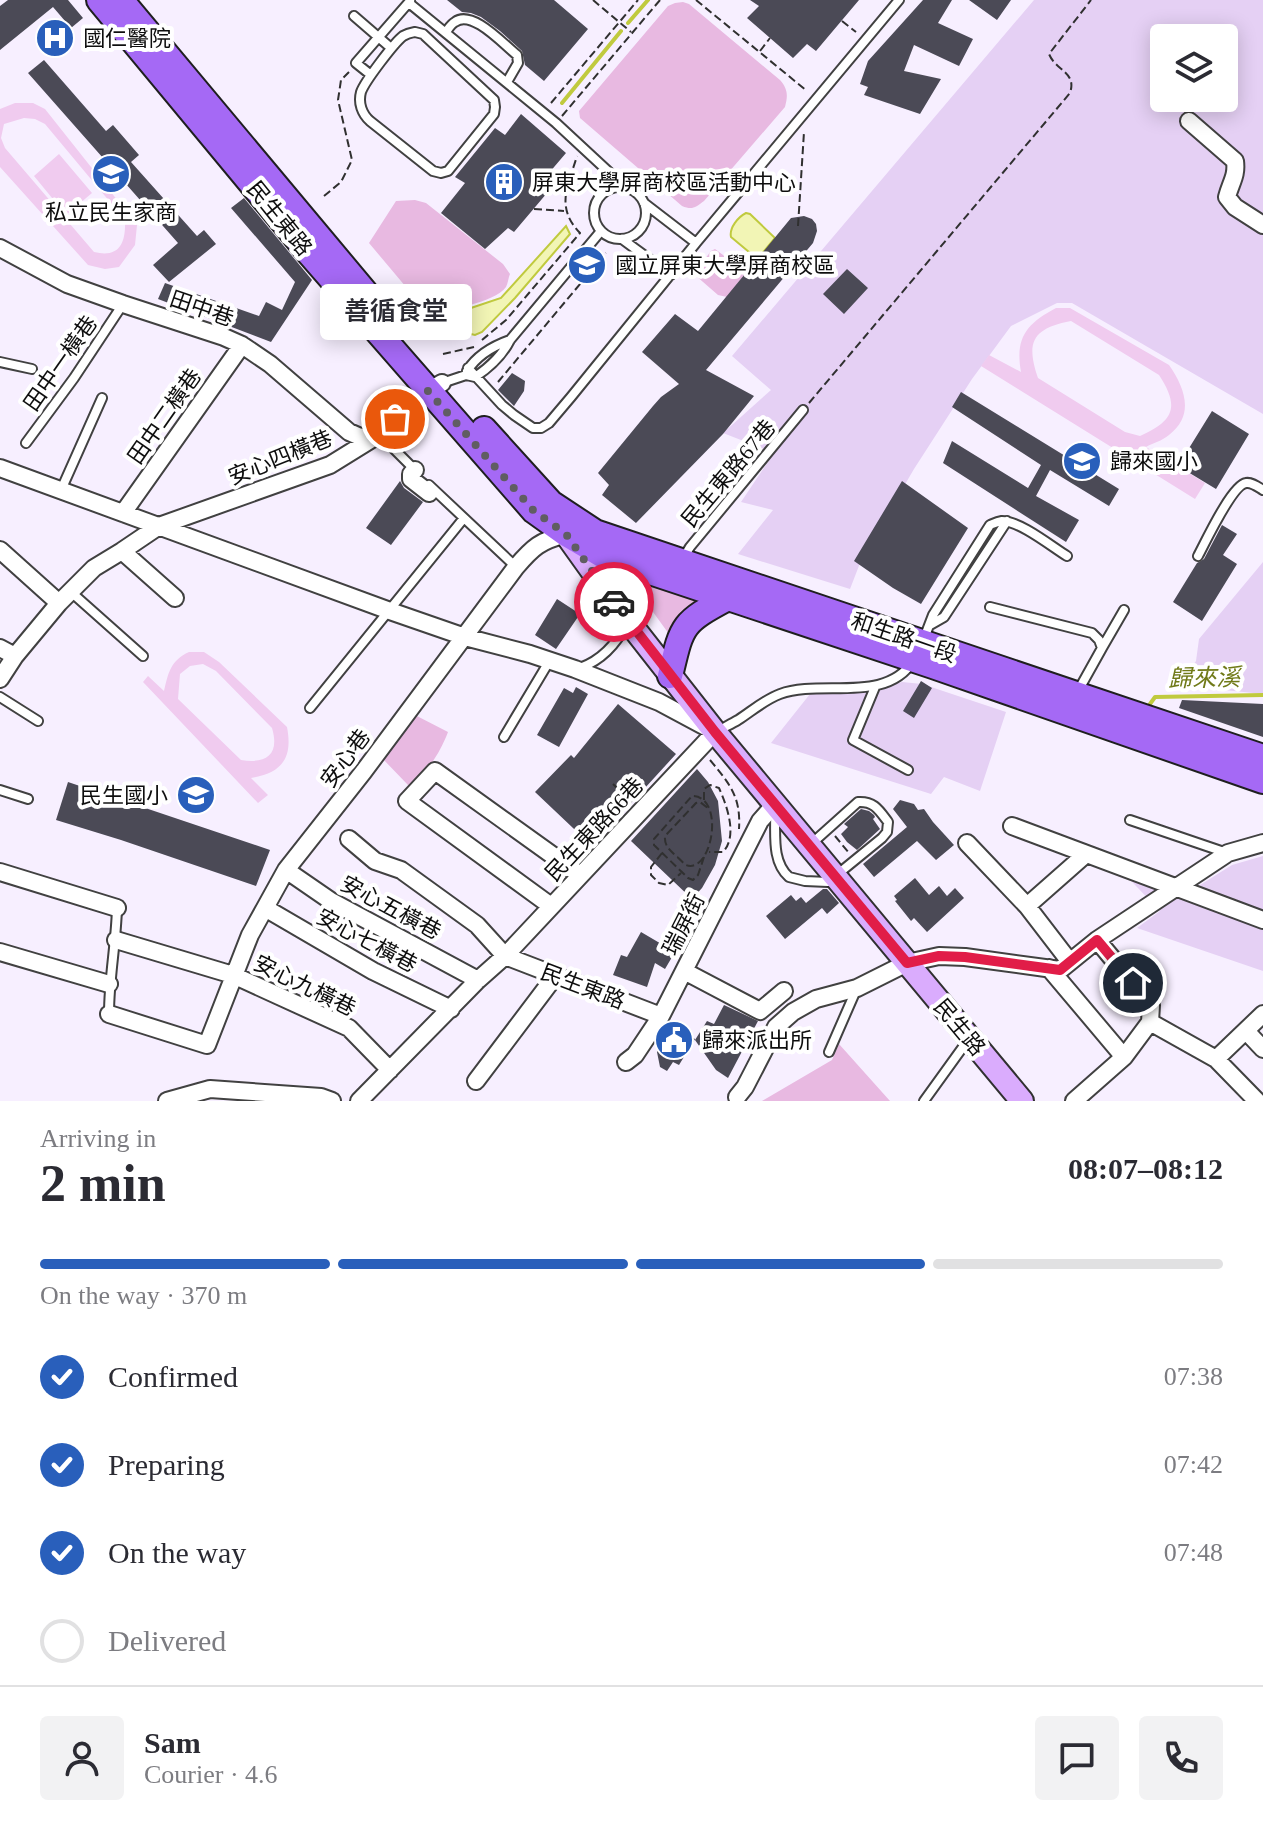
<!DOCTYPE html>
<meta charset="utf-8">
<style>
:root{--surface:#fff;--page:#f2f2f3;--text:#2b2b33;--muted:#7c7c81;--line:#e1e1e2;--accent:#295fbb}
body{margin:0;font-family:"Times New Roman","Noto Sans TC",serif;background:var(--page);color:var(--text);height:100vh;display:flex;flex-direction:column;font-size:30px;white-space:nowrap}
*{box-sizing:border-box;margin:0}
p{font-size:26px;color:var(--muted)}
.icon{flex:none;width:44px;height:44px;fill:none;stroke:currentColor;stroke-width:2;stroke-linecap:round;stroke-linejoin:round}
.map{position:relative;height:1101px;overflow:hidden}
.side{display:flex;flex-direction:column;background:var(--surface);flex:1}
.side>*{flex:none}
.controls{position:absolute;left:1150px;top:24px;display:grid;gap:16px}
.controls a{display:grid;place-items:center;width:88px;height:88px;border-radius:8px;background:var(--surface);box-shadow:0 4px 20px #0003;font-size:40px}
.pin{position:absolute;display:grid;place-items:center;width:68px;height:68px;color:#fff;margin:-34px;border:4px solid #fff;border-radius:50%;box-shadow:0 2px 8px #0007}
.courier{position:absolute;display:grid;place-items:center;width:80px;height:80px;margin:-40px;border:6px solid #e11d48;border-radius:50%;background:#fff;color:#222;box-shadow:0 2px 10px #0007}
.bubble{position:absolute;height:56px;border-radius:8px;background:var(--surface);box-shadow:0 4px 20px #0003;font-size:26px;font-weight:600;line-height:56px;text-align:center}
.overview em{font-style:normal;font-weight:600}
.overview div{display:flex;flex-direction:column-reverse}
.overview{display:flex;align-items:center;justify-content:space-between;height:136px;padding:0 40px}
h1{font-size:52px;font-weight:600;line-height:60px}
.bar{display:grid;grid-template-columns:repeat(4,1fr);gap:12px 8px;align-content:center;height:96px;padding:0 40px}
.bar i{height:10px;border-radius:6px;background:var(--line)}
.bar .on{background:var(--accent)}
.bar p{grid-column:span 4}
.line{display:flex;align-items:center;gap:20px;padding:0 40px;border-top:2px solid var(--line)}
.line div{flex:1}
.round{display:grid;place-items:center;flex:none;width:84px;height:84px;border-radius:8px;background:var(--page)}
ol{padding:0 40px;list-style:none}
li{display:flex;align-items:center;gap:24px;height:88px}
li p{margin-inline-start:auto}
li .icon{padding:8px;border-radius:50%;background:var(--accent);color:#fff;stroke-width:4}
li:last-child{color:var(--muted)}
li i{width:44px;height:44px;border:4px solid var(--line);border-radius:50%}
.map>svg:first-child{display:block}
.farmland{fill:#e5d0f4;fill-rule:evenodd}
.green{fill:#e8b9e1}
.pitch{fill:#f0cbef;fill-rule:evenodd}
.water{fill:#f2f5b5;stroke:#c0ca3e;stroke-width:2}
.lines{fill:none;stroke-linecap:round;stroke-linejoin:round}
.stream{stroke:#c0ca3e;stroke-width:4}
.building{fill:#4b4a56}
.lane-casing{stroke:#414141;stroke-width:12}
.street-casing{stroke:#414141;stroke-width:20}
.secondary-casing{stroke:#303030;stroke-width:26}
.primary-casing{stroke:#1f1f1f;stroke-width:28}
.path{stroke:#303030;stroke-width:2;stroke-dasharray:8 4;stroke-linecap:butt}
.lane{stroke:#fff;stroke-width:8}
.street{stroke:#fff;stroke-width:16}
.secondary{stroke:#daacfd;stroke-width:22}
.primary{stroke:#a569f5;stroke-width:24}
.done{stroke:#605d62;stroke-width:8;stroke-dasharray:0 14.4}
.route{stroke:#e11d48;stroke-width:10}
.labels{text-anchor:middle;stroke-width:8;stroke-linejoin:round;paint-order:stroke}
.poi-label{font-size:22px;fill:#0e0e0e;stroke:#fff;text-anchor:start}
.street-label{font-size:22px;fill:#0e0e0e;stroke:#fff}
.water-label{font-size:24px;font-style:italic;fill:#707a18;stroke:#fff}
</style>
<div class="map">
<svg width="1263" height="1101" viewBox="0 0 1263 1101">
<rect width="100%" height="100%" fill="#f7efff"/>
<path class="farmland" d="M1034,0H1263V414L1072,303H1057L1011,326L972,379L914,469L862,558L850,589L738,554L773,510L741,502L774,453L723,433L771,390L732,356ZM1164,38H1224V98H1164Z
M1263,562V694L1176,685L1184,678L1196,661L1199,639Z
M902,682L922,684L1006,712L980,791L944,777L931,794L771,743L810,694L835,689L872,690Z
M1263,856V971L1137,928L1160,911L1112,861L1189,892L1232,865Z"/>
<path class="green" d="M683,2L689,4L780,80C788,89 788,96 785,107L704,201C695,208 692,210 682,206L580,118L579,111L668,6L675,3Z
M415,200L426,203L503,264L510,274C508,279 508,283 506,287C494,303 446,311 427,312L369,243L396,201Z
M715,249L743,270L745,274L727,297L718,295L695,275L696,271L711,251Z
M627,576L698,600L684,615L674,641Z
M413,714L448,732C438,758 425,773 407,793L408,785L381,757Z
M839,1044L890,1101H762L832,1060Z"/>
<path class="pitch" d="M15,103H33L45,109L137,225L135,245L119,267L105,269L88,265L0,167V109ZM24,118L35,119L45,124L125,220C126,244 119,258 94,252L5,148L1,138L4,124Z
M59,154L92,193L66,215L34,176Z
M1056,308H1070L1169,365C1185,388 1195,415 1169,435C1162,441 1153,443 1146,447L1205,483L1195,499L981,366L989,355L1021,372C1015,338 1026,324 1056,308ZM1071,321L1159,375C1180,407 1174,421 1140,436L1125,432L1038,378C1025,341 1034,328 1071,321Z
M189,652H204L219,662L287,727C293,758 282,773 251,778L268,795L258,803L143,682L148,676L164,691C168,673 171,660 189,652ZM203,664L216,671L272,728C280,755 266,764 241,760L178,699L180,674L190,666Z"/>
<path class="water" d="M746,213L750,214L775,238L759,257H755L731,237C729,228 738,217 746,213Z
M566,226L570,234L515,298L482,332L475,335L467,333L453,317L465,310L501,298Z"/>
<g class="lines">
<path class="stream" d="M628,23L648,0
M562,103L621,31
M1150,704L1155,697L1263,695"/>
</g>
<path class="building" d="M8,0H68L83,18L71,28L53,7L0,50V6Z
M447,0H554L588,29L544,81L525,65L522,51L500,31L481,17L471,13L462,12Z
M750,0H859L816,51L807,44L793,58L747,18L759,6Z
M923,0H952L938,23L973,39L959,66L914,45L904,71L941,79L920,114L864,95L868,87L860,84L868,61Z
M969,0H1011L997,20Z
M44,60L106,131L113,125L139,155L131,162L197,236L204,230L216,244L169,282L153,265L178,243L28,73Z
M521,114L566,153L543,180L552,187L547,193L514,232L508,228L485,249L441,213L465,183L455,177L495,128L505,135Z
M244,198L312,280L271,342L158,299L165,283L259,316L266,302L282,310L295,282L231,208Z
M804,216L812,219L816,224L817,231L813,243L706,370L754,396L723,434L636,523L602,495L609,485L598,473L653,406L661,397L679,384L642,352L675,314L698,331L791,218Z
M847,269L868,288L844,314L823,294Z
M512,373L525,381L524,391L514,406L498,390Z
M961,392L1119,489L1109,506L1050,470L1036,496L1079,520L1066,542L943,463L952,441L1028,488L1041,465L952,407Z
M1212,411L1249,434L1216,489L1178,466Z
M400,481L404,488L423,502L391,545L366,528Z
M902,481L968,528L921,604L893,588L854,561Z
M1222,525L1237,534L1223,555L1237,564L1202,621L1173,602L1197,563L1204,559Z
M557,599L580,614L556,649L535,635Z
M921,681L932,688L914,718L903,711Z
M576,687L588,694L559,747L537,735L564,688L573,693Z
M1182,700L1263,704V737L1179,708Z
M618,704L676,754L592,846L535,792L571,755L574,758Z
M697,769L708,782L718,801L722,841L715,865L702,888L692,899L631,841Z
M68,782L270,850L256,886L121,840L56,820Z
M900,800L914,804L918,810L924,809L933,822L954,845L936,860L917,841L874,877L863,864L907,827L893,809Z
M861,809L869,811L874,815L875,817L873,819L880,829L857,850L847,842L841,834L848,827L844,824Z
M915,878L929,895L939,886L947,896L955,888L964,898L927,932L914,918L911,921L895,901L897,900L894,896Z
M823,889H827L839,903L827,914L822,908L785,939L766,916L791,895L796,901L801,897L806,903Z
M641,932L675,952L665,969L655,963L647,987L613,975L621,955L627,957Z
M724,1005L758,1021L728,1078L716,1070L695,1040L707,1021L714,1024Z
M673,1026L695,1039L679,1065L673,1062L667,1071L660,1067L657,1052Z"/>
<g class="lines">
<defs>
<path id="lane" d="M409,3L556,123L625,187
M354,16L391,48
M415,32L423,34L494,100L495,107L494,114L448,171L441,173L433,171L370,121C362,114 358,103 361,92C365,81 394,43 403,36C408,33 409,33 415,32Z
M446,32C449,28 451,24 455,22C472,9 503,44 517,55L518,63L507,82
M371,75L356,63L410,1
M594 213a26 26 0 1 1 52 0a26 26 0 1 1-52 0Z
M644,203L696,243L899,0
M622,239L671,275
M0,362L32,369
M468,368L502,405L514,415L533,428H541L549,423L571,397L696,243
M467,371C477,355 493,346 510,340
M442,383L466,375L475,377C490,367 502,356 510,340L601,231
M372,439L391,446L417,472
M26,443L74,378L123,304
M429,485L516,567
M61,490L102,398
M1198,556C1205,543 1232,485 1246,483C1252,482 1258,487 1263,490
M682,560L690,547L803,410
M71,592L143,656
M990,607L1092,633L1099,640L1102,648L1078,691
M930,625L944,617L1007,521
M923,641L933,615L990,525C995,523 997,522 1002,521C1020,521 1051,546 1067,556
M1102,648L1124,610
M580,668C602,660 617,643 627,623
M875,687L853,740L908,770
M0,697L38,721
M310,708L464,518
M716,732C723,728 731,724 738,720C752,711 764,700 780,694C821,679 886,704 913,661
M504,737L550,660
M0,790L28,799
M775,811C776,833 771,861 789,877L805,881L828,882L882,838L887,832L888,822C879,810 874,801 858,802L810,845
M1130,820L1227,853
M109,1014C109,978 116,944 117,908
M829,1052L857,988
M924,1101L968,1040"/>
<path id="street" d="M1189,121L1235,161C1237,176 1231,182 1227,197L1235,207L1263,225
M0,248L67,284L123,304L224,337L242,345L270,364L349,432L358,436L372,439
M0,468L390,611L465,637L530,654L575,669L659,702L715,732L505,956L478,980L359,1101
M415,470L411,474V479L429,493
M123,513L242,345
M0,550L59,603
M122,551L175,598
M0,648L15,656
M0,679L15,656L59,603L94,568L122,551L159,526L330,465L372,439L428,391L442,383
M1012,826L1263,920
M349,839L375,861L401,870L477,925L505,956L661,1016
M967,843L1027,906L1070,962
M286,870L331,901L478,980
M0,872L117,908
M551,906L407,801L435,771L580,875
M1027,906L1086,854
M265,908L373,971L451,1009
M116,940L233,975L349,1028L390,1070
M0,952L109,984
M1049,968L1124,1057
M684,971L760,1011L784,991
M109,1014L207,1045L250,935L286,870L364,771L516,567C533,547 540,541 566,534
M1150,1022L1216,1059L1257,1101
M1246,1031L1263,1049
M1216,1059L1263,1014
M626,1062L635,1055L661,1016L760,821L775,804
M476,1081L556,975
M737,1097L745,1087L776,1027L793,1012L816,999L857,988L907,963L939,956L965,957L1060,970L1097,940L1228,853L1263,843
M167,1101L210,1089L321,1097L332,1101
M1074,1101L1124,1057L1150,1022L1151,1005L1097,940"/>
<path id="secondary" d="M565,533L628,621L715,732L1022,1101"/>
<path id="primary" d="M99,0L308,252L534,511L566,534L605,557L933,666L1263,781
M121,0L391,323
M484,429L551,503L595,532L1263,757
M670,676C682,625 681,623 728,598"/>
</defs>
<use href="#lane" class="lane-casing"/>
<use href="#street" class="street-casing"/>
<use href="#secondary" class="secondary-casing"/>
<use href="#primary" class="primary-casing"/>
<path class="path" d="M593,0L631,32
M696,0L807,91
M842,21L856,32
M760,51L770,38
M551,103L638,0
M562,116L660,0
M324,196L341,182L352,160L338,100L341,80L349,72
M534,209L564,211
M798,226L804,132
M482,340L506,320L580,233C555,207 568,186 577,156
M443,354L474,347
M498,382L606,253
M809,403L1070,93C1077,72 1056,71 1049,54L1091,0
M710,760C730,784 741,797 739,829
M613,784L630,800
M704,800V789L710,785L719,788C727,806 738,836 723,852H709
M835,836L849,853
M662,853L651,867V875L659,883L668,885L681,873
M704,857L698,875L693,880L688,878L654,845V839L692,796C726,796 712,875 686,865C685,865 678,857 677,857C670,850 664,846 665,836L696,803L700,802L709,809"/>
<use href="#lane" class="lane"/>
<use href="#street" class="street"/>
<use href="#secondary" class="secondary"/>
<use href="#primary" class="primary"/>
</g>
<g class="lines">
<path class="done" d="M395,419L428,391L534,511L566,534L614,602"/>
<path class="route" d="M614,602L715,732L907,963L939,956L965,957L1060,970L1097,940L1133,983"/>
</g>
<defs>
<symbol id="hospital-disc" viewBox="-11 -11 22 22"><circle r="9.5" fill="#295fbb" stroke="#fff"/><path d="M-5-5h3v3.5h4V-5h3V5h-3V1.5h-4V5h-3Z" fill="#fff"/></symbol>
<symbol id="school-disc" viewBox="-11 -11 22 22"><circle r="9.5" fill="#295fbb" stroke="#fff"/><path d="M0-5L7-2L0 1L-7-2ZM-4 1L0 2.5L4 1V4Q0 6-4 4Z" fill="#fff"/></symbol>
<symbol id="building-disc" viewBox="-11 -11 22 22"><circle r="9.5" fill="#295fbb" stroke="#fff"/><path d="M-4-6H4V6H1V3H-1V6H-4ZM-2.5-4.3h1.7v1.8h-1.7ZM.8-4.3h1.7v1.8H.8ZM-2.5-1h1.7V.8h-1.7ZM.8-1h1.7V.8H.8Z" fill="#fff"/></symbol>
<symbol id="university-disc" viewBox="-11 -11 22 22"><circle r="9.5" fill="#295fbb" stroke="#fff"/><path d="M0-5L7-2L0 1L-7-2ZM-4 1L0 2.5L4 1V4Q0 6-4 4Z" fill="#fff"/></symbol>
<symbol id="civic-disc" viewBox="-11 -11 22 22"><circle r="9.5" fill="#295fbb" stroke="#fff"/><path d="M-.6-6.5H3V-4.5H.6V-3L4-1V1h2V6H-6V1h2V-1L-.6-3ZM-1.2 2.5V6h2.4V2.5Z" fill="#fff"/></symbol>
</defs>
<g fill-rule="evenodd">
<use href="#hospital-disc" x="33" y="16" width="44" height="44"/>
<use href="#school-disc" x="89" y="152" width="44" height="44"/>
<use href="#building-disc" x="482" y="160" width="44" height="44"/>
<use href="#university-disc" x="565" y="243" width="44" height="44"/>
<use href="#school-disc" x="1060" y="439" width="44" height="44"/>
<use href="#school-disc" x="174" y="773" width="44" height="44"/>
<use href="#civic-disc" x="652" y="1018" width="44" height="44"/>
</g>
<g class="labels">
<g class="poi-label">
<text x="83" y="46">國仁醫院</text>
<text x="532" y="190">屏東大學屏商校區活動中心</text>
<text x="111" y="220" text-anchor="middle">私立民生家商</text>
<text x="615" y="273">國立屏東大學屏商校區</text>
<text x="1110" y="469">歸來國小</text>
<text x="168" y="803" text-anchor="end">民生國小</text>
<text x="702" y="1048">歸來派出所</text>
</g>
<g class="street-label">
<text transform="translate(280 218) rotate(51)" y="8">民生東路</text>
<text transform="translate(202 308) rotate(19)" y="8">田中巷</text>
<text transform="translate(60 363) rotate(-55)" y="8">田中一橫巷</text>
<text transform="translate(164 416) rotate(-55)" y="8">田中二橫巷</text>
<text transform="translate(280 457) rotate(-22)" y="8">安心四橫巷</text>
<text transform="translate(728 473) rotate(-50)" y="8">民生東路67巷</text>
<text transform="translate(904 637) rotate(19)" y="8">和生路一段</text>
<text transform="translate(345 758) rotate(-53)" y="8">安心巷</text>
<text transform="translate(594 829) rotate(-47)" y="8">民生東路66巷</text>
<text transform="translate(391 907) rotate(28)" y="8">安心五橫巷</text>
<text transform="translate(683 924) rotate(-63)" y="8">瑞屏街</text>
<text transform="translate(367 940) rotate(28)" y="8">安心七橫巷</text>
<text transform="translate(305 985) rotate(26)" y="8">安心九橫巷</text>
<text transform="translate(583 986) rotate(21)" y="8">民生東路</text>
<text transform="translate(960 1027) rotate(50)" y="8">民生路</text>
</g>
<g class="water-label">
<text transform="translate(1204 678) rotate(-1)" y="8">歸來溪</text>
</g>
</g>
</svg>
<div class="controls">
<a><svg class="icon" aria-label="layers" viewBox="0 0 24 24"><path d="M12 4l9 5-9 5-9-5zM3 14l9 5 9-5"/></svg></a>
</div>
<div class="pin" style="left:395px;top:419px;background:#ea580c"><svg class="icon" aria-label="bag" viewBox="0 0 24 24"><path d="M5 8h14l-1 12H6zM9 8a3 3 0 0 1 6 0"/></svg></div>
<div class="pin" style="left:1133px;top:983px;background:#1f2937"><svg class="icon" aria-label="home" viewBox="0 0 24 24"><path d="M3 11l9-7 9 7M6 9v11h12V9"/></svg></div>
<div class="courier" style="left:614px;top:602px"><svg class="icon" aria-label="car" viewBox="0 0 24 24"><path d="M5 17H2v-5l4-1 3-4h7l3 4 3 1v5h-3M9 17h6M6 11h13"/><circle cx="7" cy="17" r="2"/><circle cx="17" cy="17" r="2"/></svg></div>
<div class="bubble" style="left:320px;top:284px;width:152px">善循食堂</div>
</div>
<section class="side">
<div class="overview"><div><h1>2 min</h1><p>Arriving in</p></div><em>08:07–08:12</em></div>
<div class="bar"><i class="on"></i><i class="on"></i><i class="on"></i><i></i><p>On the way · 370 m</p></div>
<ol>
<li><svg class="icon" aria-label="check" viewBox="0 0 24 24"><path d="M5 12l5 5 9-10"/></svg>Confirmed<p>07:38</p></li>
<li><svg class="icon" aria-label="check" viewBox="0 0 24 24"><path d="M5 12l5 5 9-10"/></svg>Preparing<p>07:42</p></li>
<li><svg class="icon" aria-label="check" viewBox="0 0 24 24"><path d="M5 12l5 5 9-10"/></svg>On the way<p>07:48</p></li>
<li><i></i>Delivered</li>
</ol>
<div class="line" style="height:144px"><a class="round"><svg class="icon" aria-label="person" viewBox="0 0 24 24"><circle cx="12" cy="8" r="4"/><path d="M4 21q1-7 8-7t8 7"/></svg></a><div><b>Sam</b><p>Courier · 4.6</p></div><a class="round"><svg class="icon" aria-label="chat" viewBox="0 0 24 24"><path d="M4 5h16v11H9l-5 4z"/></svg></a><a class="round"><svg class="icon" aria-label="phone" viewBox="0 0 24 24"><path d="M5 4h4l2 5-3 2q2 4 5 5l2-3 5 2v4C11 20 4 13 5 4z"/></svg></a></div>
</section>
